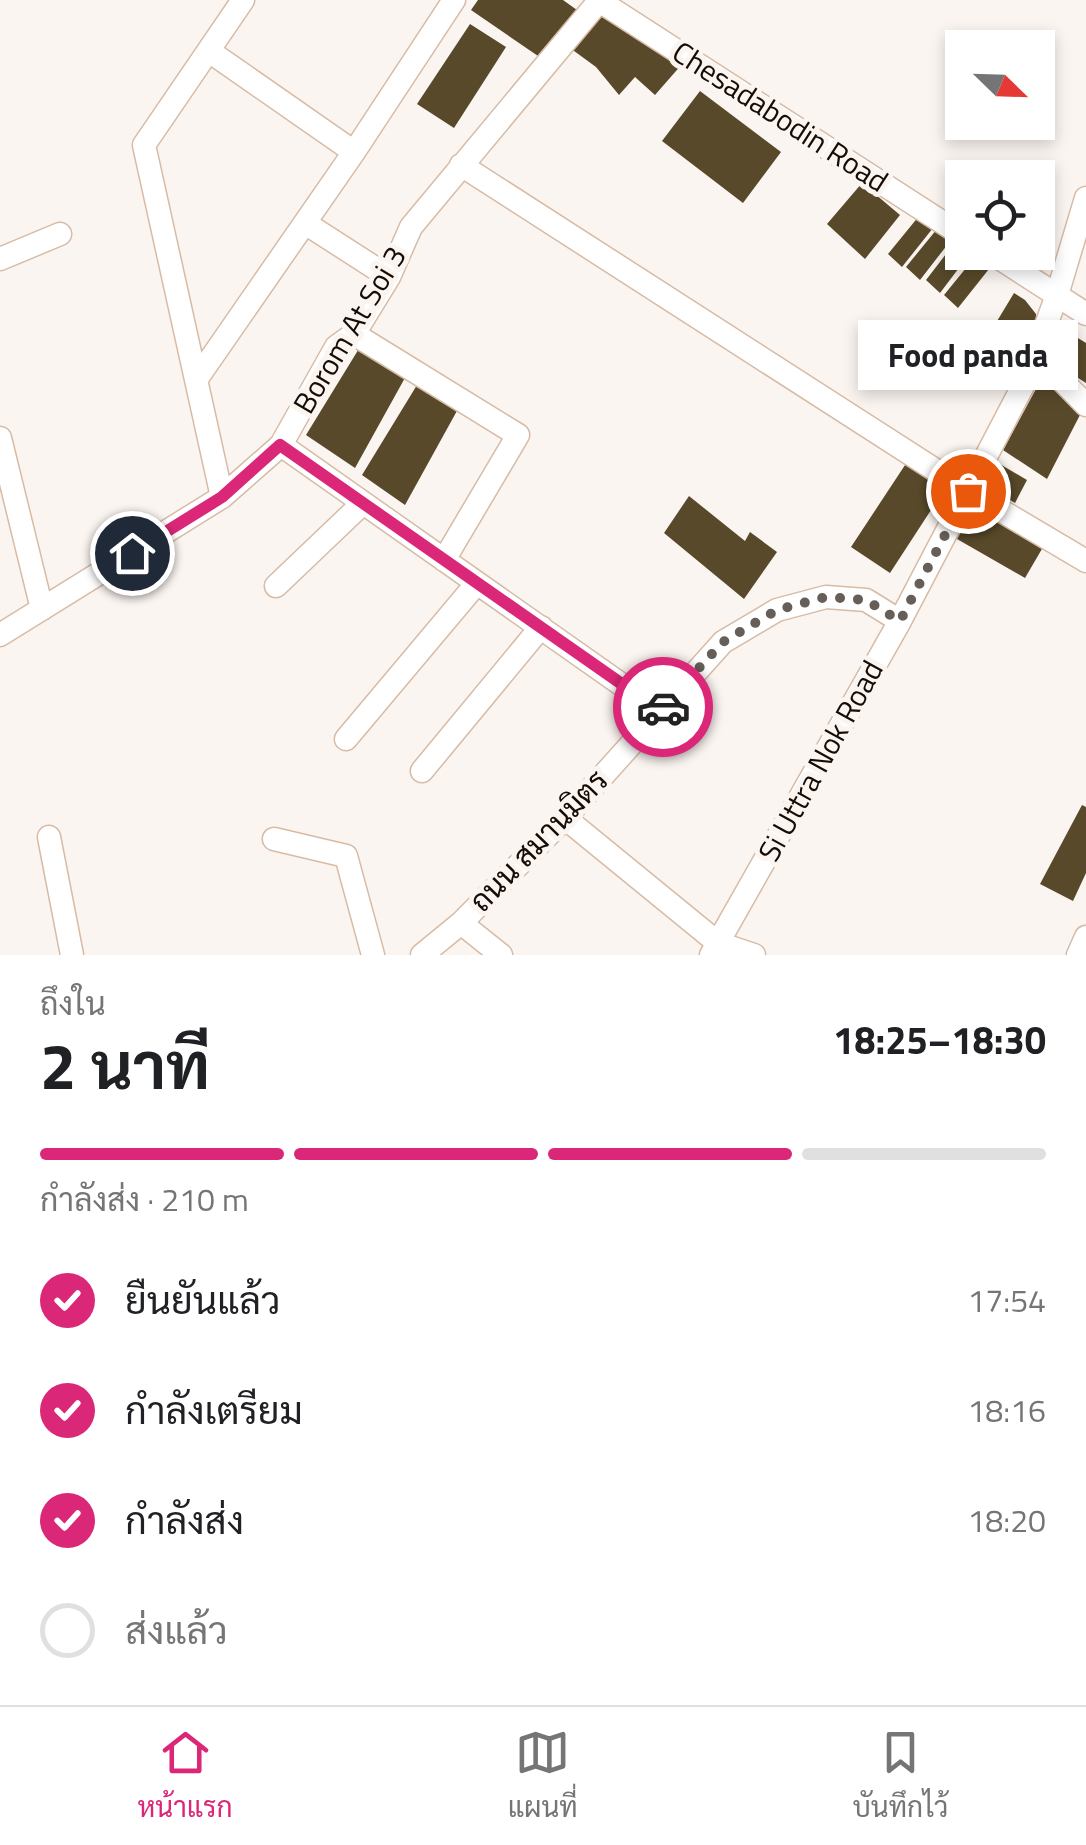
<!DOCTYPE html>
<html lang="th">
<meta charset="utf-8">
<style>
:root{--surface:#fff;--page:#f2f2f2;--text:#202124;--muted:#757577;--line:#e0e0e0;--accent:#db2777}
body{margin:0;font-family:"Titillium Web",Sarabun,sans-serif;background:var(--page);color:var(--text);height:100vh;display:flex;flex-direction:column;font-size:38px;white-space:nowrap}
*{box-sizing:border-box;margin:0}
p{font-size:32px;color:var(--muted)}
.icon{flex:none;width:55px;height:55px;fill:none;stroke:currentColor;stroke-width:2;stroke-linecap:round;stroke-linejoin:round}
.map{position:relative;height:955px;overflow:hidden}
.panel{display:flex;flex-direction:column;background:var(--surface);flex:1}
.panel>*{flex:none}
.needle{width:65px;rotate:113deg}
.fabs{position:absolute;left:945px;top:30px;display:grid;gap:20px}
.fabs a{display:grid;place-items:center;width:110px;height:110px;border-radius:0px;background:var(--surface);box-shadow:0 5px 15px #0003;font-size:50px}
.pin{position:absolute;display:grid;place-items:center;width:85px;height:85px;color:#fff;margin:-42px;border:5px solid #fff;border-radius:50%;box-shadow:0 2px 10px #0007}
.courier{position:absolute;display:grid;place-items:center;width:100px;height:100px;margin:-50px;border:8px solid #db2777;border-radius:50%;background:#fff;color:#222;box-shadow:0 2px 12px #0007}
.bubble{position:absolute;height:70px;border-radius:0px;background:var(--surface);box-shadow:0 5px 15px #0003;font-size:32px;font-weight:700;line-height:70px;text-align:center}
.summary em{font-style:normal;font-weight:700}
.summary div{display:flex;flex-direction:column-reverse}
.summary{display:flex;align-items:center;justify-content:space-between;height:170px;padding:0 40px}
h1{font-size:65px;font-weight:700;line-height:75px}
.bar{display:grid;grid-template-columns:repeat(4,1fr);gap:15px 10px;align-content:center;height:120px;padding:0 40px}
.bar i{height:12px;border-radius:8px;background:var(--line)}
.bar .selected{background:var(--accent)}
.bar p{grid-column:span 4}
ol{padding:0 40px;list-style:none}
li{display:flex;align-items:center;gap:30px;height:110px}
li p{margin-inline-start:auto}
li .icon{padding:10px;border-radius:50%;background:var(--accent);color:#fff;stroke-width:4}
li:last-child{color:var(--muted)}
li i{width:55px;height:55px;border:5px solid var(--line);border-radius:50%}
.tab-bar{display:flex;justify-content:space-around;align-items:center;height:140px;border-top:2px solid var(--line);background:var(--surface);font-size:28px;color:var(--muted)}
.tab-bar a{display:grid;justify-items:center;gap:5px}
.tab-bar .selected{color:var(--accent)}
.map>svg:first-child{display:block}
.building{fill:#58492a}
.lines{fill:none;stroke-linecap:round;stroke-linejoin:round}
.minor-casing{stroke:#d7bba5;stroke-width:25}
.minor{stroke:#fff;stroke-width:22}
.done{stroke:#665e58;stroke-width:10;stroke-dasharray:0 18}
.route{stroke:#db2777;stroke-width:12}
.labels{text-anchor:middle;stroke-width:10;stroke-linejoin:round;paint-order:stroke}
.street-label{font-size:30px;fill:#150c05;stroke:#fbf5f1}
</style>
<div class="map">
<svg width="1086" height="955" viewBox="0 0 1086 955">
<rect width="100%" height="100%" fill="#fbf5f1"/>
<path class="building" d="M478,0H563L577,10L538,56L471,10Z
M598,13L683,63L655,95L635,77L619,95L596,67L570,48Z
M470,24L506,47L454,128L417,104Z
M700,91L781,152L743,203L662,141Z
M862,183L900,215L865,259L827,224Z
M919,216L933,228L902,267L888,254Z
M937,229L951,240L920,280L906,267Z
M956,241L962,247V252H971L940,293L926,280Z
M975,257L989,269L958,308L944,295Z
M1014,293L1025,300L1036,314L1035,340L1023,365L985,341Z
M1073,335L1086,343V383L1059,366Z
M360,347L406,376L355,468L306,435Z
M1043,376L1081,413L1047,479L1003,450Z
M417,385L458,409L405,505L362,475Z
M909,459L946,487L890,573L851,547Z
M998,463L1027,480L1015,503L985,485Z
M689,496L745,541L750,532L777,552L744,599L664,533Z
M978,502L1046,542L1025,578L957,539Z
M1082,805L1086,807V873L1073,901L1040,884Z"/>
<g class="lines">
<defs>
<path id="minor" d="M598,0L962,235
M209,51L354,152
M461,165L968,491L1086,561
M305,223L389,277
M990,252L1086,314
M0,259L60,234
M354,334L518,435L444,560
M1036,354L1086,405
M196,380L354,152L454,0
M0,438L42,609
M281,445L659,711
M222,497L144,145L243,0
M276,586L363,503
M0,635L222,497L281,445L336,347L354,334L389,277L411,227L599,1
M346,739L477,583
M422,771L541,627
M565,818L718,943L754,955
M49,837L72,955
M274,839L346,856L373,955
M461,923L501,955
M422,955L461,923L565,818L723,642L777,610L826,597L866,600L900,621
M711,955L900,621L1026,380L1057,295L1086,198
M1078,955L1086,937"/>
</defs>
<use href="#minor" class="minor-casing"/>
<use href="#minor" class="minor"/>
</g>
<g class="lines">
<path class="done" d="M663,707L723,642L777,610L826,597L866,600L900,621L968,491"/>
<path class="route" d="M132,553L222,497L280,445L659,710L663,707"/>
</g>
<g class="labels">
<g class="street-label">
<text transform="translate(780 117) rotate(33)" y="10">Chesadabodin Road</text>
<text transform="translate(350 330) rotate(-59)" y="10">Borom At Soi 3</text>
<text transform="translate(821 761) rotate(-61)" y="10">Si Uttra Nok Road</text>
<text transform="translate(539 841) rotate(-46)" y="10">ถนน สมานมิตร</text>
</g>
</g>
</svg>
<div class="fabs">
<a><svg class="needle" viewBox="-14 -14 28 28"><path d="M0-13l5 13h-10z" fill="#e53935"/><path d="M0 13l5-13h-10z" fill="#757577"/></svg></a>
<a><svg class="icon" aria-label="locate" viewBox="0 0 24 24"><circle cx="12" cy="12" r="6"/><path d="M12 2v4M12 18v4M2 12h4M18 12h4"/></svg></a>
</div>
<div class="pin" style="left:968px;top:491px;background:#ea580c"><svg class="icon" aria-label="bag" viewBox="0 0 24 24"><path d="M5 8h14l-1 12H6zM9 8a3 3 0 0 1 6 0"/></svg></div>
<div class="pin" style="left:132px;top:553px;background:#1f2937"><svg class="icon" aria-label="home" viewBox="0 0 24 24"><path d="M3 11l9-7 9 7M6 9v11h12V9"/></svg></div>
<div class="courier" style="left:663px;top:707px"><svg class="icon" aria-label="car" viewBox="0 0 24 24"><path d="M5 17H2v-5l4-1 3-4h7l3 4 3 1v5h-3M9 17h6M6 11h13"/><circle cx="7" cy="17" r="2"/><circle cx="17" cy="17" r="2"/></svg></div>
<div class="bubble" style="left:858px;top:320px;width:220px">Food panda</div>
</div>
<section class="panel">
<div class="summary"><div><h1>2 นาที</h1><p>ถึงใน</p></div><em>18:25–18:30</em></div>
<div class="bar"><i class="selected"></i><i class="selected"></i><i class="selected"></i><i></i><p>กำลังส่ง · 210 m</p></div>
<ol>
<li><svg class="icon" aria-label="check" viewBox="0 0 24 24"><path d="M5 12l5 5 9-10"/></svg>ยืนยันแล้ว<p>17:54</p></li>
<li><svg class="icon" aria-label="check" viewBox="0 0 24 24"><path d="M5 12l5 5 9-10"/></svg>กำลังเตรียม<p>18:16</p></li>
<li><svg class="icon" aria-label="check" viewBox="0 0 24 24"><path d="M5 12l5 5 9-10"/></svg>กำลังส่ง<p>18:20</p></li>
<li><i></i>ส่งแล้ว</li>
</ol>
</section>
<nav class="tab-bar">
<a class="selected"><svg class="icon" aria-label="home" viewBox="0 0 24 24"><path d="M3 11l9-7 9 7M6 9v11h12V9"/></svg>หน้าแรก</a>
<a><svg class="icon" aria-label="map" viewBox="0 0 24 24"><path d="M3 6l6-2 6 2 6-2v14l-6 2-6-2-6 2zM9 4v14M15 6v14"/></svg>แผนที่</a>
<a><svg class="icon" aria-label="saved" viewBox="0 0 24 24"><path d="M7 4h10v16l-5-4-5 4z"/></svg>บันทึกไว้</a>
</nav>
